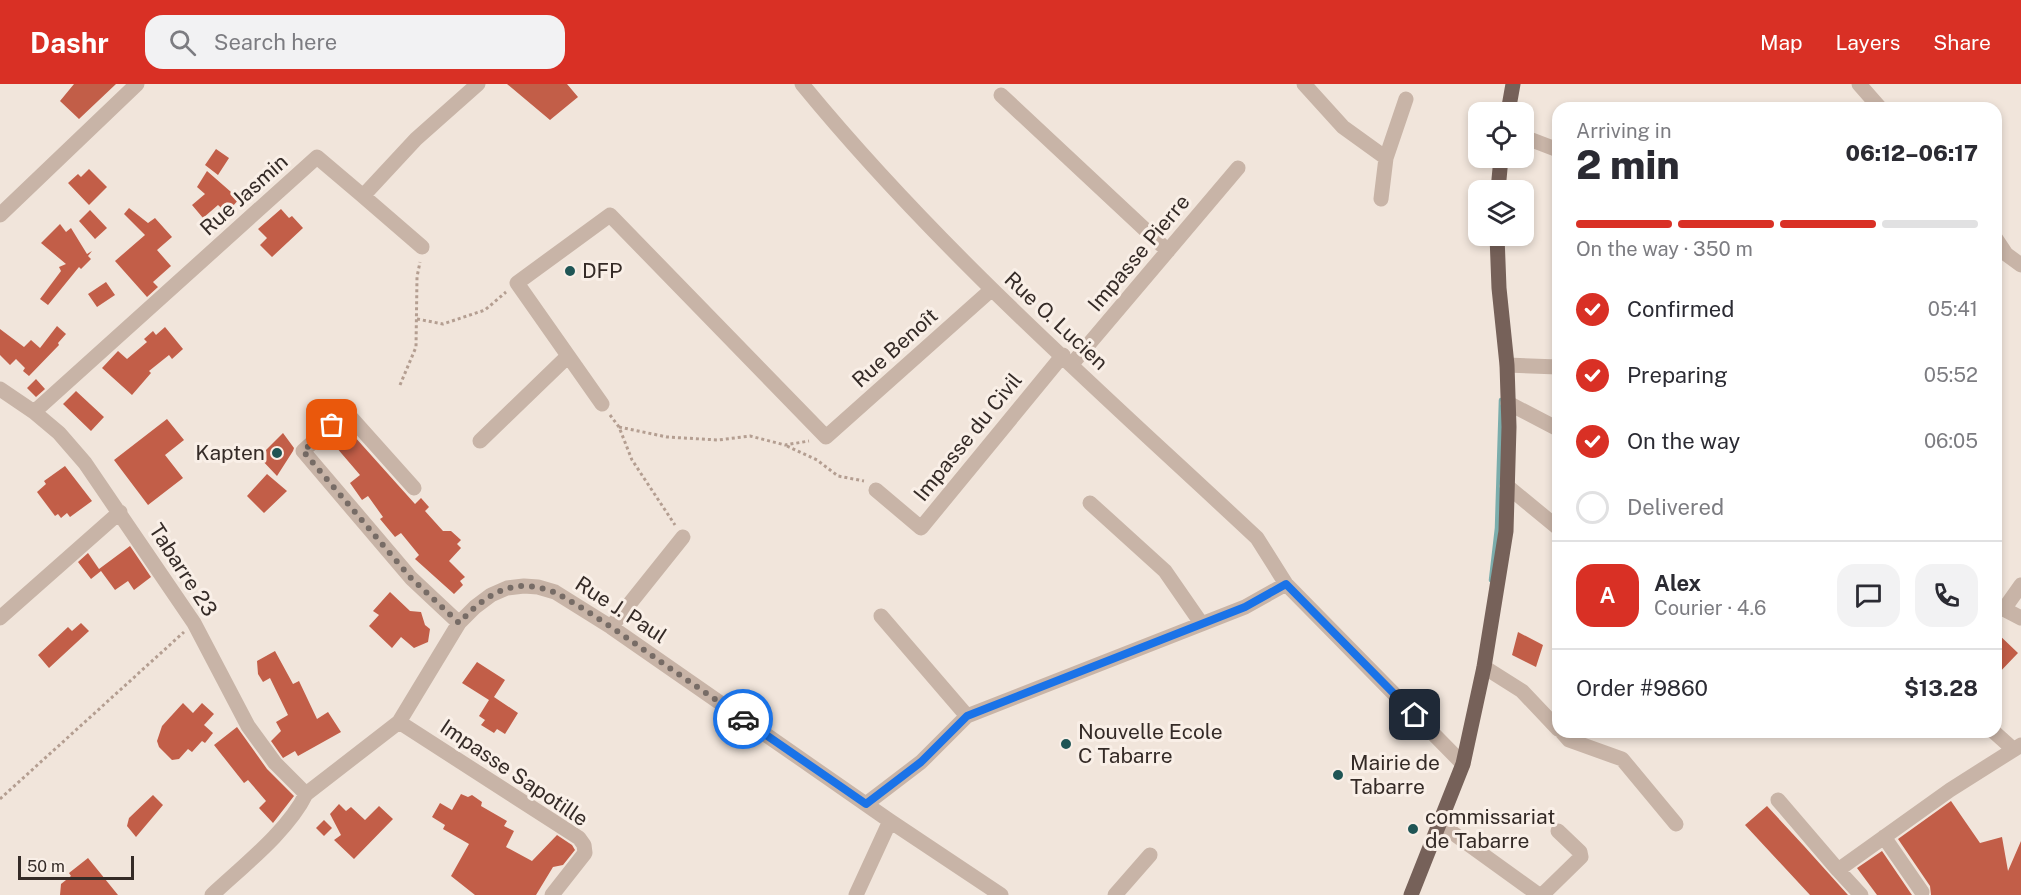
<!DOCTYPE html>
<meta charset="utf-8">
<style>
:root{--surface:#fff;--page:#f2f2f3;--text:#2b2b33;--muted:#7c7c81;--line:#e1e1e2;--accent:#d93025}
body{margin:0;font-family:"Public Sans",sans-serif;background:var(--page);color:var(--text);height:100vh;display:flex;flex-direction:column;font-size:22px;white-space:nowrap}
*{box-sizing:border-box;margin:0}
p{font-size:20px;color:var(--muted)}
.icon{flex:none;width:33px;height:33px;fill:none;stroke:currentColor;stroke-width:2;stroke-linecap:round;stroke-linejoin:round}
.map{position:relative;flex:1;overflow:hidden}
.drawer{position:absolute;left:1552px;top:18px;width:450px;height:636px;display:flex;flex-direction:column;background:var(--surface);border-radius:18px;box-shadow:0 3px 9px #0003}
.drawer>*{flex:none}
.buttons{position:absolute;left:1468px;top:18px;display:grid;gap:12px}
.buttons a{display:grid;place-items:center;width:66px;height:66px;border-radius:12px;background:var(--surface);box-shadow:0 3px 9px #0003;font-size:30px}
.scale{position:absolute;left:18px;bottom:15px;width:116px;box-sizing:border-box;padding-left:6px;border:3px solid #352b27;border-top:0;font-size:16px;line-height:21px;white-space:nowrap;color:#352b27;-webkit-text-stroke:4px #f9efe7;paint-order:stroke}
.pin{position:absolute;display:grid;place-items:center;width:51px;height:51px;color:#fff;margin:-26px;border-radius:12px;box-shadow:0 3px 9px #0006}
.courier{position:absolute;display:grid;place-items:center;width:60px;height:60px;margin:-30px;border:4px solid #1a73e8;border-radius:50%;background:#fff;color:#222;box-shadow:0 2px 8px #0007}
.overview em{font-style:normal;font-weight:800}
.overview div{display:flex;flex-direction:column-reverse}
.overview{display:flex;align-items:center;justify-content:space-between;height:102px;padding:0 24px}
h1{font-size:39px;font-weight:800;line-height:45px}
.bar{display:grid;grid-template-columns:repeat(4,1fr);gap:9px 6px;align-content:center;height:72px;padding:0 24px}
.bar i{height:8px;border-radius:4px;background:var(--line)}
.bar .current{background:var(--accent)}
.bar p{grid-column:span 4}
.line{display:flex;align-items:center;gap:15px;padding:0 24px;border-top:2px solid var(--line)}
.line div{flex:1}
.round{display:grid;place-items:center;flex:none;width:63px;height:63px;border-radius:18px;background:var(--page)}
ol{padding:0 24px;list-style:none}
li{display:flex;align-items:center;gap:18px;height:66px}
li p{margin-inline-start:auto}
li .icon{padding:6px;border-radius:50%;background:var(--accent);color:#fff;stroke-width:4}
li:last-child{color:var(--muted)}
li i{width:33px;height:33px;border:3px solid var(--line);border-radius:50%}
header{display:flex;align-items:center;gap:36px;box-sizing:border-box;height:84px;padding:0 30px;background:var(--accent);color:#fff}
header strong{font-size:28px}
nav{display:flex;gap:33px;margin-inline-start:auto;font-size:21px}
.search{width:420px;height:54px;background:var(--page);display:flex;align-items:center;gap:15px;box-sizing:border-box;padding:0 21px;border-radius:18px;color:var(--muted);font-size:22px}
.map>svg:first-child{display:block}
.lines{fill:none;stroke-linecap:round;stroke-linejoin:round}
.stream{stroke:#7badac;stroke-width:4.5}
.building{fill:#c25e48}
.path{stroke:#b49e91;stroke-width:3;stroke-dasharray:3 3;stroke-linecap:butt}
.minor{stroke:#c8b4a7;stroke-width:15}
.major{stroke:#766159;stroke-width:15}
.done{stroke:#776c66;stroke-width:6;stroke-dasharray:0 10.8}
.route{stroke:#1a73e8;stroke-width:8}
.poi-dot{fill:#1f5555;stroke:#f9efe7;stroke-width:2}
.labels{text-anchor:middle;stroke-width:6;stroke-linejoin:round;paint-order:stroke}
.street-label{font-size:21px;fill:#352b27;stroke:#f9efe7}
.poi-label{font-size:21px;fill:#352b27;stroke:#f9efe7;text-anchor:start}
</style>
<header>
<strong>Dashr</strong>
<div class="search"><svg class="icon" aria-label="search" viewBox="0 0 24 24"><circle cx="10" cy="10" r="6"/><path d="M15 15l6 6"/></svg>Search here</div>
<nav><a>Map</a><a>Layers</a><a>Share</a></nav>
</header>
<div class="map">
<svg width="2021" height="811" viewBox="0 0 2021 811">
<rect width="100%" height="100%" fill="#f1e5db"/>
<g class="lines">
<path class="stream" d="M1491,496L1497,444L1501,316"/>
</g>
<path class="building" d="M74,0H116L79,35L60,17Z
M507,0H567L578,13L550,36Z
M216,65L229,74L218,91L205,81Z
M89,85L107,103L89,121L68,99L78,90L81,93Z
M207,87L239,115L227,129L218,121L203,134L192,121L205,110L197,103Z
M129,124L148,139L155,134L172,153L157,166L171,182L153,198L158,203L147,213L115,177L145,151L124,130Z
M281,125L289,134L292,132L303,144L272,173L260,161L267,154L258,145Z
M90,126L107,144L95,155L79,137Z
M60,140L66,148L71,144L87,170L92,167L88,172L91,175L81,185L79,183L48,221L40,215L61,187L59,183L66,180L41,159Z
M106,198L115,211L97,223L88,210Z
M57,242L66,250L58,259L59,261L29,292L23,287L25,284L16,275L10,281L0,271V245L24,263L31,256L40,264Z
M165,243L183,265L172,275L169,271L149,287L151,289L132,311L102,284L118,267L127,275L147,258L144,255L153,247L156,251Z
M36,295L45,305L36,313L27,304Z
M76,307L104,333L91,347L63,320Z
M167,335L184,356L165,371L183,394L148,421L114,376Z
M345,342L415,420L421,414L429,423L425,427L443,447H451L461,456L457,460L461,464L449,477L465,493L460,497L463,501L454,510L415,475L419,471L401,449L395,453L380,435L383,433L368,412L362,416L350,399L360,391L330,356Z
M283,349L294,364L293,367L277,392L259,373Z
M65,382L92,417L70,433L67,429L61,434L58,430L55,432L37,408L46,400L44,397Z
M267,390L287,407L264,429L247,412Z
M130,462L151,493L134,506L128,497L115,506L101,487L91,495L78,478L88,469L99,485Z
M390,508L410,527L421,528L425,541L430,545L428,558L414,564L401,553L392,564L369,542L379,531L373,527Z
M81,539L89,547L49,584L38,571L68,543L72,547Z
M1518,548L1543,561L1536,583L1512,571Z
M1996,548L2018,569L1996,592Z
M275,567L293,600L299,597L317,635L328,628L341,648L298,672L295,667L283,674L271,657L281,647L276,638L288,631L270,594L263,598L258,590L257,577Z
M477,578L505,596L494,613L518,629L505,650L497,645L494,649L481,641L485,636L479,632L489,616L462,599Z
M183,619L193,629L202,619L214,630L204,641L213,649L205,659L202,657L192,668L188,665L179,675L172,676L159,663L157,657L162,642Z
M237,643L267,685L294,712L273,739L259,724L266,717L248,696L244,699L214,661Z
M461,710L468,713L472,711L482,718L481,722L507,737L504,742L514,747L506,763L532,777L557,751L572,761L575,766L563,781L553,783L536,811H475L451,792L469,760L443,745L445,741L432,733L440,719L452,726Z
M153,711L163,721L136,753L127,742L129,734Z
M1951,717L1980,759L2002,753L2008,787L2021,757V811H1931L1930,802L1898,755Z
M339,720L346,727L351,723L365,736L379,722L393,735L354,775L334,756L341,751L330,730Z
M1767,722L1804,762L1848,811H1810L1745,741Z
M324,736L332,744L324,752L316,744Z
M1882,767L1912,811H1877L1857,784Z
M88,774L118,811H60L61,800L71,792L69,789Z"/>
<g class="lines">
<path class="path" d="M417,235L443,240L485,226L506,208
M400,301L416,263L417,193L420,178
M610,331L619,343L632,376L675,441
M619,343L667,353L718,356L750,352L785,361L809,357
M787,362L817,376L838,392L864,397
M0,715L184,548"/>
<path class="minor" d="M802,0C938,166 1101,308 1257,454L1286,500L1463,680
M1304,0L1343,43L1386,74
M1859,0L1880,24
M1001,11L1168,167
M1524,53L1558,66
M363,112L422,163
M1381,115L1386,74L1406,15
M0,131L137,0
M1996,155L2006,170L2021,181
M1072,280L1238,84
M1507,281L1558,283
M0,305L34,328L59,349L85,379L194,539L248,642L275,679L306,710
M1508,319L1558,345
M602,320L517,199L610,131L826,353L991,206
M34,328L317,73L363,112L416,55L478,0
M480,357L567,273
M1507,402L1558,444
M414,404L346,328L303,367L411,494L459,539
M876,406L921,444L1063,271
M1090,419L1165,487L1201,539
M1996,521L2021,534
M2004,525L2021,501
M881,532L967,632
M0,534L120,428
M611,543L683,453
M1484,583L1522,607L1558,645
M399,638L579,754L584,761L585,769L552,811
M1562,648L1569,656L1622,675L1676,740
M1994,648L2013,665
M1778,716L1838,786L1950,706L2021,661
M866,720L921,678L967,632L1245,523L1286,500
M1439,739L1539,811
M1884,753L1922,808
M1838,786L1861,811
M212,811C243,782 288,747 306,710L399,638L459,539L475,523L491,511L507,504L524,502L538,503L555,508L611,543L890,737L1001,811
M856,811L890,737
M1115,811L1150,771
M1542,811L1581,773L1580,768L1558,747"/>
<path class="major" d="M1508,28L1513,0
M1498,106L1501,74
M1411,811L1463,680L1484,583L1506,447L1509,343L1507,281L1499,204L1497,152"/>
</g>
<g class="lines">
<path class="done" d="M332,341L303,367L411,494L459,539C477,520 497,502 525,502C535,502 547,505 556,509C584,524 611,543 637,561C672,586 708,610 743,635"/>
<path class="route" d="M743,635L866,720L921,678L967,632L1245,523L1286,500L1415,631"/>
</g>
<g class="poi-dot">
<circle cx="570" cy="187" r="6"/>
<circle cx="277" cy="369" r="6"/>
<circle cx="1066" cy="660" r="6"/>
<circle cx="1338" cy="691" r="6"/>
<circle cx="1413" cy="745" r="6"/>
</g>
<g class="labels">
<g class="street-label">
<text transform="translate(244 111) rotate(-42)" y="7">Rue Jasmin</text>
<text transform="translate(1139 169) rotate(-50)" y="7">Impasse Pierre</text>
<text transform="translate(1056 237) rotate(43)" y="7">Rue O. Lucien</text>
<text transform="translate(895 264) rotate(-42)" y="7">Rue Benoît</text>
<text transform="translate(968 353) rotate(-51)" y="7">Impasse du Civil</text>
<text transform="translate(183 486) rotate(57)" y="7">Tabarre 23</text>
<text transform="translate(621 526) rotate(33)" y="7">Rue J. Paul</text>
<text transform="translate(514 689) rotate(34)" y="7">Impasse Sapotille</text>
</g>
<g class="poi-label">
<text x="582" y="194">DFP</text>
<text x="265" y="376" text-anchor="end">Kapten</text>
<text x="1078" y="655">Nouvelle Ecole<tspan x="1078" dy="24">C Tabarre</tspan></text>
<text x="1350" y="686">Mairie de<tspan x="1350" dy="24">Tabarre</tspan></text>
<text x="1425" y="740">commissariat<tspan x="1425" dy="24">de Tabarre</tspan></text>
</g>
</g>
</svg>
<div class="buttons">
<a><svg class="icon" aria-label="locate" viewBox="0 0 24 24"><circle cx="12" cy="12" r="6"/><path d="M12 2v4M12 18v4M2 12h4M18 12h4"/></svg></a>
<a><svg class="icon" aria-label="layers" viewBox="0 0 24 24"><path d="M12 4l9 5-9 5-9-5zM3 14l9 5 9-5"/></svg></a>
</div>
<div class="scale">50 m</div>
<div class="pin" style="left:332px;top:341px;background:#ea580c"><svg class="icon" aria-label="bag" viewBox="0 0 24 24"><path d="M5 8h14l-1 12H6zM9 8a3 3 0 0 1 6 0"/></svg></div>
<div class="pin" style="left:1415px;top:631px;background:#1f2937"><svg class="icon" aria-label="home" viewBox="0 0 24 24"><path d="M3 11l9-7 9 7M6 9v11h12V9"/></svg></div>
<div class="courier" style="left:743px;top:635px"><svg class="icon" aria-label="car" viewBox="0 0 24 24"><path d="M5 17H2v-5l4-1 3-4h7l3 4 3 1v5h-3M9 17h6M6 11h13"/><circle cx="7" cy="17" r="2"/><circle cx="17" cy="17" r="2"/></svg></div>
<section class="drawer">
<div class="overview"><div><h1>2 min</h1><p>Arriving in</p></div><em>06:12–06:17</em></div>
<div class="bar"><i class="current"></i><i class="current"></i><i class="current"></i><i></i><p>On the way · 350 m</p></div>
<ol>
<li><svg class="icon" aria-label="check" viewBox="0 0 24 24"><path d="M5 12l5 5 9-10"/></svg>Confirmed<p>05:41</p></li>
<li><svg class="icon" aria-label="check" viewBox="0 0 24 24"><path d="M5 12l5 5 9-10"/></svg>Preparing<p>05:52</p></li>
<li><svg class="icon" aria-label="check" viewBox="0 0 24 24"><path d="M5 12l5 5 9-10"/></svg>On the way<p>06:05</p></li>
<li><i></i>Delivered</li>
</ol>
<div class="line" style="height:108px"><b class="round" style="background:var(--accent);color:#fff">A</b><div><b>Alex</b><p>Courier · 4.6</p></div><a class="round"><svg class="icon" aria-label="chat" viewBox="0 0 24 24"><path d="M4 5h16v11H9l-5 4z"/></svg></a><a class="round"><svg class="icon" aria-label="phone" viewBox="0 0 24 24"><path d="M5 4h4l2 5-3 2q2 4 5 5l2-3 5 2v4C11 20 4 13 5 4z"/></svg></a></div>
<div class="line" style="height:78px"><div>Order #9860</div><b>$13.28</b></div>
</section>
</div>
